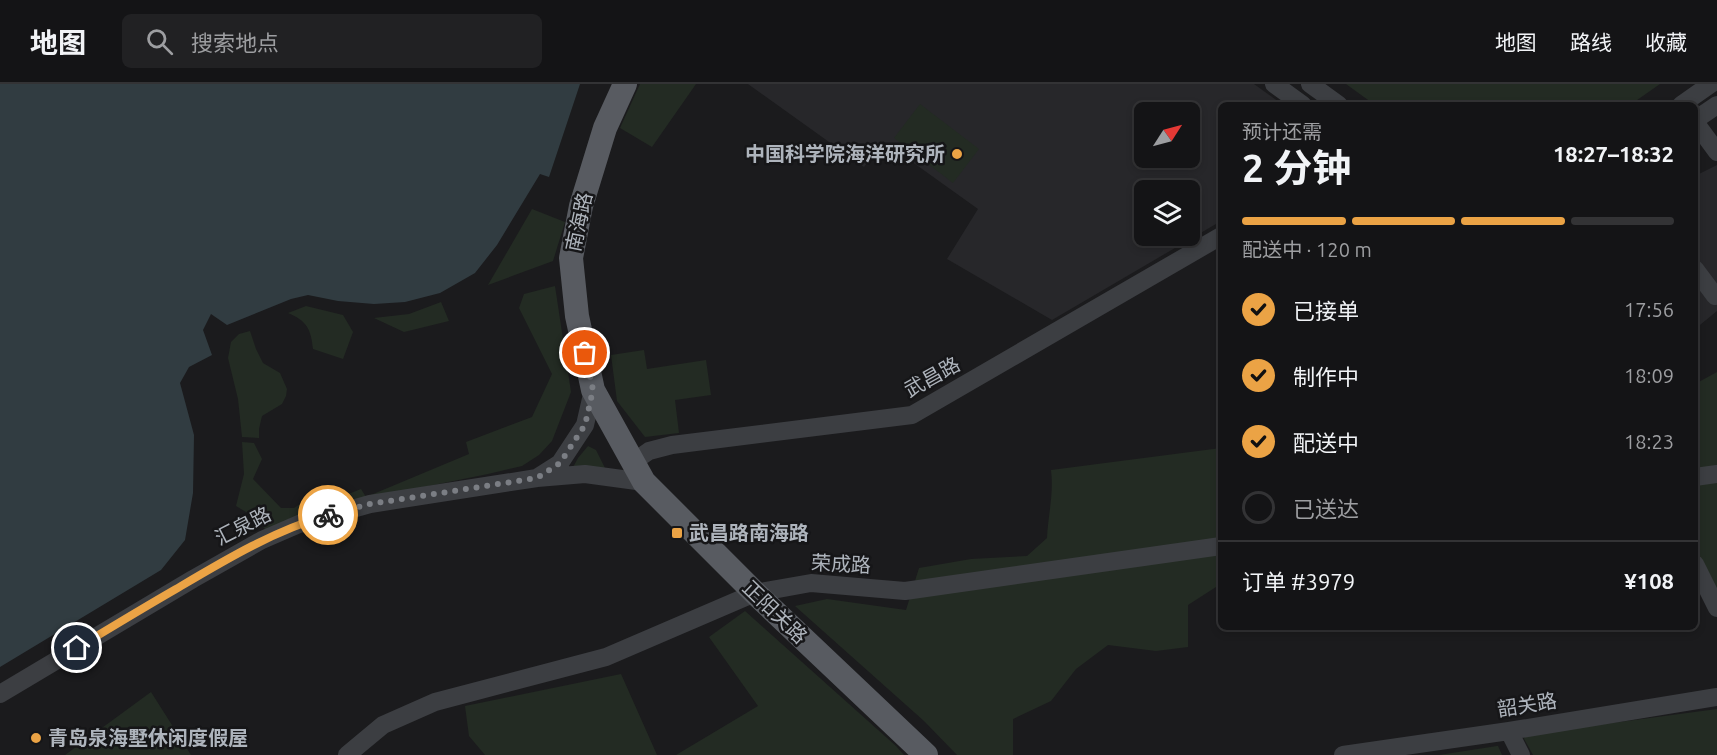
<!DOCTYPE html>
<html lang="zh">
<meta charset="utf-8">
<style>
:root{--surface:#141416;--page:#212123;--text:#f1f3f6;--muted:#9d9ea1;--line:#333335;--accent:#eba345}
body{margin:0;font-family:Ubuntu,"Noto Sans SC",sans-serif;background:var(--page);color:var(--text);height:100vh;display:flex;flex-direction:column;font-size:22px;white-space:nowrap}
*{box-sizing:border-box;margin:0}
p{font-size:20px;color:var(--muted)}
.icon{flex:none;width:33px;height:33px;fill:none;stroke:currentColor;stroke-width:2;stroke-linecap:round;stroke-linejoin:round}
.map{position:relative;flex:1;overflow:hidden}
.panel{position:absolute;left:1218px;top:18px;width:480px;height:528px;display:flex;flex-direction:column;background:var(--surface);border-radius:9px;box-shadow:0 3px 9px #0003,0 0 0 2px var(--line)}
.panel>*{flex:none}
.needle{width:39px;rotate:54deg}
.fabs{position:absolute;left:1134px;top:18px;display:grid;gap:12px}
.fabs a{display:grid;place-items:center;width:66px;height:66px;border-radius:9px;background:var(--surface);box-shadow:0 3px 9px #0003,0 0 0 2px var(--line);font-size:30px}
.pin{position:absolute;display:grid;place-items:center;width:51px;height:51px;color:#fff;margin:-26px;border:3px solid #fff;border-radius:50%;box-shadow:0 2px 6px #0007}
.courier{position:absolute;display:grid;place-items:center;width:60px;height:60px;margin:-30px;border:4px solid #eba345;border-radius:50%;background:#fff;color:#222;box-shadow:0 2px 8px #0007}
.head em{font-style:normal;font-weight:700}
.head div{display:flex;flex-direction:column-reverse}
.head{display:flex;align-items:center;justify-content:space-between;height:102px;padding:0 24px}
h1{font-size:39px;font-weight:700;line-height:45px}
.bar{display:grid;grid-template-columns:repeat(4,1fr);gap:9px 6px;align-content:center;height:72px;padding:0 24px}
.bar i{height:8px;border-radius:4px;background:var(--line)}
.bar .active{background:var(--accent)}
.bar p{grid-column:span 4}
.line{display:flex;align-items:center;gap:15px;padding:0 24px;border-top:2px solid var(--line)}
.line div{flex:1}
ol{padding:0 24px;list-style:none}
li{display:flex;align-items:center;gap:18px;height:66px}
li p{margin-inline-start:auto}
li .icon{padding:6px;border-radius:50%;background:var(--accent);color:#111;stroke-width:4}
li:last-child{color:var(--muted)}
li i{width:33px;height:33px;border:3px solid var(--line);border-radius:50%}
header{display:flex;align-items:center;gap:36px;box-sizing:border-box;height:84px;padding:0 30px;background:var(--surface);border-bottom:2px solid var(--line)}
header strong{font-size:28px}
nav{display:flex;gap:33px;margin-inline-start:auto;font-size:21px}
.search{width:420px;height:54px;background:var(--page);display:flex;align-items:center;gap:15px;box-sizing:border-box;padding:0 21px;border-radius:9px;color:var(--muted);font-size:22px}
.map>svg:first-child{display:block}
.built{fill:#27272a;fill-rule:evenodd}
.green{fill:#232b23}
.water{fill:#313c41}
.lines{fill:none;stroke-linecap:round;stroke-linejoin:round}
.minor{stroke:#3c3e42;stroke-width:18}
.major{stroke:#585b61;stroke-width:24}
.done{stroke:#7b7e84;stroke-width:6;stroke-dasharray:0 10.8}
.route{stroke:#eba345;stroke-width:8}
.poi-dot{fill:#eba345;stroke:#161618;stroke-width:2}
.labels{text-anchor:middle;stroke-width:5;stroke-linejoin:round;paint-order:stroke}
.poi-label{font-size:20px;font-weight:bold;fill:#aeb4bc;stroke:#161618;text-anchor:start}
.street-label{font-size:20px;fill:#aeb4bc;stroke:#161618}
</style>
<header>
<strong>地图</strong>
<div class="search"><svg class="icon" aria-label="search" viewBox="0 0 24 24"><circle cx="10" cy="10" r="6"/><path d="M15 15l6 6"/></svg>搜索地点</div>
<nav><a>地图</a><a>路线</a><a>收藏</a></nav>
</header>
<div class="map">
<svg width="1717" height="671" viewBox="0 0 1717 671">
<rect width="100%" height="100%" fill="#1b1b1d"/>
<path class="built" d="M748,0H1254L1283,21H1221V137L1052,236L947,175L978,125L883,57L864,83ZM1144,28H1190V74H1144ZM1144,106H1190V152H1144Z
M1717,81V227L1695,245V92Z"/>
<path class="green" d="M640,0H696L652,63L620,44Z
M1346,0H1660L1630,21H1375Z
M920,20L979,65L953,99L894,54Z
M532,125L565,138L553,177L488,201Z
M555,202L571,308L552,357L539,371L522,382L488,390L394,409L268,449L256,434L236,422L244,390L242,358L254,359L262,375L253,395L281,424H294L311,413L323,420L361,405L366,413L469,370L466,358L532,333L552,290L519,224L524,210Z
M441,218L449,237L404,248L374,234L409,230Z
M306,222L343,231L353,248L343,275L313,265C311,245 307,237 288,229Z
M250,247L256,265L263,279L280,289L287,305L286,312L282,320L262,332L259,345V354L242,353L238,315L228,274L231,258L239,250Z
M644,266L647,285L706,276L711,311L675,316L679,349L645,353L617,317L611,271Z
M1717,288V510L1695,491V300Z
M588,362L596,366L606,386L571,387L578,374Z
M1221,364V503H1216L1188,521V563L1156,567L1108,561L1076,585L1051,617L1013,635V671H957L924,637L795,522L827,515L906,526L919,484L971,475L1027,472L1047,454C1048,431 1054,410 1051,386Z
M745,527L896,662L904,671H676L758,622L709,553Z
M621,590L657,671H485L469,652L465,622Z
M151,608L191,671H65Z
M1717,625V671H1533L1522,651Z
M1498,662L1502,671H1439L1497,662Z"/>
<path class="water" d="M0,0H580L549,93L540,90L497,161L475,189L440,209L405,218L374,220L338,217L308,211L291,215L227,241L211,230L203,246L212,271L189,283L180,299L194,351L193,409L185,456L161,486L0,583Z"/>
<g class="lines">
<path class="minor" d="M1274,0L1303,21
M1310,0L1339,21
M1681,21L1711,0
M1695,36L1717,21
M1695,38L1717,68
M1695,185L1715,212
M632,379L649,367L672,361L912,331L1221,152
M538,393L560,379L585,341L593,306
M1695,393L1717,390
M1695,480L1717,524
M0,610L193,495L262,456L299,440L370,420L537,394L585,390L644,398
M1509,647L1521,671
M347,671L383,641L435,618L606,573L755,509L811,499L905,507L1221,462
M1343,671L1509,647L1717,613"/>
<path class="major" d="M625,0L605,44L581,122L571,174L577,232L593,306L644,398L755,509L926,671"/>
</g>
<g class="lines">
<path class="done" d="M328,431L370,420L537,394L560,379L585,341L593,306L585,269"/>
<path class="route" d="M77,564C110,544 143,524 176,505C225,476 273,447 328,431"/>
</g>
<g class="poi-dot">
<circle cx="957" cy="70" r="6"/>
<rect x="671" y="443" width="12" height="12" rx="3"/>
<circle cx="36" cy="654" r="6"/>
</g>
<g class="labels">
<g class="poi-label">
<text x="945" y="77" text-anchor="end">中国科学院海洋研究所</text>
<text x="689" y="456">武昌路南海路</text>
<text x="48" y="661">青岛泉海墅休闲度假屋</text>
</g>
<g class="street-label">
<text transform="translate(579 138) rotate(-78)" y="7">南海路</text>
<text transform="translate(932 293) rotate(-29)" y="7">武昌路</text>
<text transform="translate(243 442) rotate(-27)" y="7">汇泉路</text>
<text transform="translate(841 480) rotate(3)" y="7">荣成路</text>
<text transform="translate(775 528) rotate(44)" y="7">正阳关路</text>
<text transform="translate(1527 621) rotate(-9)" y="7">韶关路</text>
</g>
</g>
</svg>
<div class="fabs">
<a><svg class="needle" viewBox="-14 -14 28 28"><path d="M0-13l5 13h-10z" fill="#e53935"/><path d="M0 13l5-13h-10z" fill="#9d9ea1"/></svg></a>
<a><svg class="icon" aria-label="layers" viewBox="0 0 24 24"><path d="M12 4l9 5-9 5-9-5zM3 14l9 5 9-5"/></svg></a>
</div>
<div class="pin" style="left:585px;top:269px;background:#ea580c"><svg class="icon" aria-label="bag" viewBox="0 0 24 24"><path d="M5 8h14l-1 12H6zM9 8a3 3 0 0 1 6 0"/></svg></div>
<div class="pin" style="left:77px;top:564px;background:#1f2937"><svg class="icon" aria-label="home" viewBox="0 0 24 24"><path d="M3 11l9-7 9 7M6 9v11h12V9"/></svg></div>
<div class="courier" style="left:328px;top:431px"><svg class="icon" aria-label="bike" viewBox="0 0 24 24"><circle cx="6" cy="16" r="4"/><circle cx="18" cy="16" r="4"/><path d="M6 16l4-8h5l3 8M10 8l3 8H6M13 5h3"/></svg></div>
<section class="panel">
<div class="head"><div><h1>2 分钟</h1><p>预计还需</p></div><em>18:27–18:32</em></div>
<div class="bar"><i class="active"></i><i class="active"></i><i class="active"></i><i></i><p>配送中 · 120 m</p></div>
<ol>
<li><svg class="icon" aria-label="check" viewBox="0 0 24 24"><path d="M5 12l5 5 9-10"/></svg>已接单<p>17:56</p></li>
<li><svg class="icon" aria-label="check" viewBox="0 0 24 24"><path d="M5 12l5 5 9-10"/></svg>制作中<p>18:09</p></li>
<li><svg class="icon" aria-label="check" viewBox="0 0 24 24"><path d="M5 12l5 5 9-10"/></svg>配送中<p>18:23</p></li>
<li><i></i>已送达</li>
</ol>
<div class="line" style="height:78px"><div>订单 #3979</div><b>¥108</b></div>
</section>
</div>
